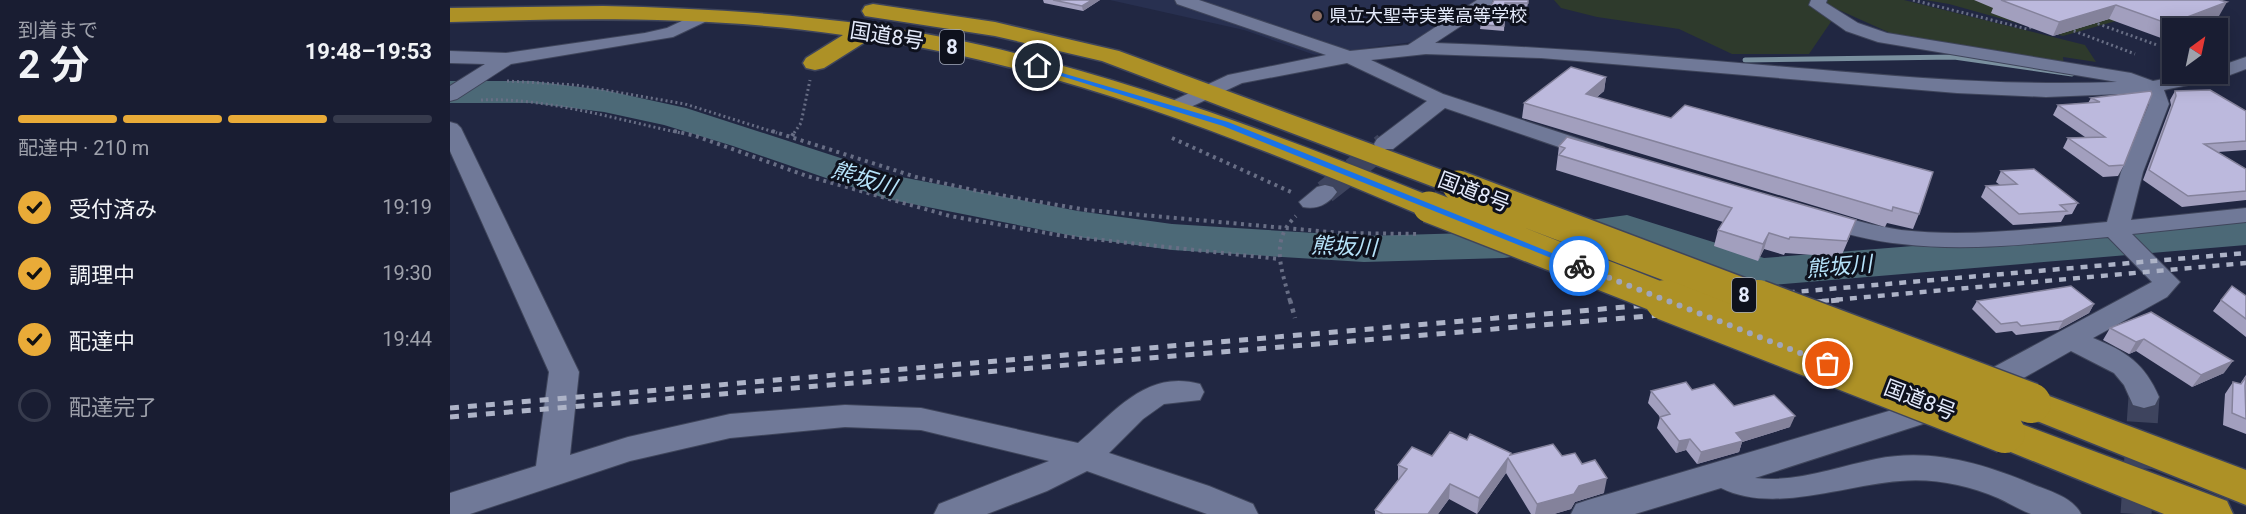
<!DOCTYPE html>
<html lang="ja">
<meta charset="utf-8">
<style>
:root{--surface:#191d32;--page:#262a3e;--text:#f1f3f6;--muted:#9fa2ac;--line:#373b4d;--accent:#e9ab38}
body{margin:0;font-family:Roboto,"Noto Sans JP",sans-serif;background:var(--page);color:var(--text);height:100vh;display:flex;flex-direction:column;font-size:22px;white-space:nowrap}
*{box-sizing:border-box;margin:0}
p{font-size:20px;color:var(--muted)}
.icon{flex:none;width:33px;height:33px;fill:none;stroke:currentColor;stroke-width:2;stroke-linecap:round;stroke-linejoin:round}
.map{position:relative;flex:1;overflow:hidden}
.panel{display:flex;flex-direction:column;background:var(--surface);width:450px}
.panel>*{flex:none}
.needle{width:39px;rotate:33deg}
.tools{position:absolute;left:1712px;top:18px;display:grid;gap:12px}
.tools a{display:grid;place-items:center;width:66px;height:66px;border-radius:0px;background:var(--surface);box-shadow:0 3px 15px #0003,0 0 0 2px var(--line);font-size:30px}
.pin{position:absolute;display:grid;place-items:center;width:51px;height:51px;color:#fff;margin:-26px;border:3px solid #fff;border-radius:50%;box-shadow:0 2px 6px #0007}
.courier{position:absolute;display:grid;place-items:center;width:60px;height:60px;margin:-30px;border:4px solid #1a73e8;border-radius:50%;background:#fff;color:#222;box-shadow:0 2px 8px #0007}
.headline em{font-style:normal;font-weight:700}
.headline div{display:flex;flex-direction:column-reverse}
.headline{display:flex;align-items:center;justify-content:space-between;height:102px;padding:0 18px}
h1{font-size:39px;font-weight:700;line-height:45px}
.bar{display:grid;grid-template-columns:repeat(4,1fr);gap:9px 6px;align-content:center;height:72px;padding:0 18px}
.bar i{height:8px;border-radius:4px;background:var(--line)}
.bar .active{background:var(--accent)}
.bar p{grid-column:span 4}
ol{padding:0 18px;list-style:none}
li{display:flex;align-items:center;gap:18px;height:66px}
li p{margin-inline-start:auto}
li .icon{padding:6px;border-radius:50%;background:var(--accent);color:#111;stroke-width:4}
li:last-child{color:var(--muted)}
li i{width:33px;height:33px;border:3px solid var(--line);border-radius:50%}
main{display:flex;flex:1;min-height:0}
.map>svg:first-child{display:block}
.built{fill:#283050}
.green{fill:#2e3a2c}
.lines{fill:none;stroke-linecap:round;stroke-linejoin:round}
.stream{stroke:#7a909f;stroke-width:5}
.river{fill:#4c6977;fill-rule:evenodd}
.minor-tunnel-far1{stroke:#3e445e;stroke-width:24;stroke-dasharray:24 12;stroke-linecap:butt}
.minor-tunnel{stroke:#3e445e;stroke-width:31;stroke-dasharray:31 15;stroke-linecap:butt}
.minor-casing{stroke:#3f455b;stroke-width:2}
.highway-casing{stroke:#3f455b;stroke-width:3}
.path-far2{stroke:#686e85;stroke-width:3;stroke-dasharray:2 3;stroke-linecap:butt}
.path-far1{stroke:#686e85;stroke-width:4;stroke-dasharray:3 4.5;stroke-linecap:butt}
.path{stroke:#686e85;stroke-width:4.5;stroke-dasharray:4 5;stroke-linecap:butt}
.minor{fill:#707998;fill-rule:evenodd}
.highway{fill:#ad9126;fill-rule:evenodd}
.rail-far1{stroke:#adb3c7;stroke-width:4.5;stroke-dasharray:7 7;stroke-linecap:butt}
.rail{stroke:#adb3c7;stroke-width:5;stroke-dasharray:9 9;stroke-linecap:butt}
.highway-bridge-far1-casing{stroke:#3f455b;stroke-width:34;stroke-linecap:butt}
.highway-bridge-casing{stroke:#3f455b;stroke-width:43;stroke-linecap:butt}
.highway-bridge-far1{stroke:#ad9126;stroke-width:31}
.highway-bridge{stroke:#ad9126;stroke-width:40}
.wall{fill:#a29fbe}
.shaded-wall{fill:#84829b}
.building{fill:#bcb9dd;stroke:#84829b;stroke-width:1.5}
.route{fill:#1a73e8}
.done{stroke:#a0a6bb;stroke-width:6;stroke-dasharray:0 10.8}
.education-dot{fill:#8d6e63;stroke:#0e111d;stroke-width:2}
.labels{text-anchor:middle;stroke-width:6;stroke-linejoin:round;paint-order:stroke}
.far-poi-label{font-size:18px;fill:#e5ebfc;stroke:#0e111d;text-anchor:start}
.shield{fill:#0e111d;stroke:#a4aab9;stroke-width:1.5}
.shield-label{font-size:20px;font-weight:bold;fill:#e5ebfc}
.street-label{font-size:21px;fill:#e5ebfc;stroke:#0e111d}
.water-label{font-size:22px;font-style:italic;fill:#b6e3fa;stroke:#0e111d}
</style>
<main>
<section class="panel">
<div class="headline"><div><h1>2 分</h1><p>到着まで</p></div><em>19:48–19:53</em></div>
<div class="bar"><i class="active"></i><i class="active"></i><i class="active"></i><i></i><p>配達中 · 210 m</p></div>
<ol>
<li><svg class="icon" aria-label="check" viewBox="0 0 24 24"><path d="M5 12l5 5 9-10"/></svg>受付済み<p>19:19</p></li>
<li><svg class="icon" aria-label="check" viewBox="0 0 24 24"><path d="M5 12l5 5 9-10"/></svg>調理中<p>19:30</p></li>
<li><svg class="icon" aria-label="check" viewBox="0 0 24 24"><path d="M5 12l5 5 9-10"/></svg>配達中<p>19:44</p></li>
<li><i></i>配達完了</li>
</ol>
</section>
<div class="map">
<svg width="1796" height="514" viewBox="0 0 1796 514">
<rect width="100%" height="100%" fill="#212742"/>
<path class="built" d="M660,0H1025V2L962,42L865,55L794,30Z"/>
<path class="green" d="M1104,0H1454L1635,45L1646,62L1613,57L1614,65L1458,41L1389,10L1359,54H1282L1229,29L1147,17L1111,8Z
M1475,0H1669L1666,21L1613,36L1499,4Z"/>
<g class="lines">
<path class="stream" d="M1295,60L1504,57L1622,74"/>
<path class="river" d="M0,81H82L154,90L236,108L446,176L628,211L722,224L914,236L1054,232L1177,215L1314,258L1796,219V245L1311,286L1174,241L1054,258L914,262L722,250L628,237L437,199L283,146L214,125L154,112L82,103H0Z"/>
<path class="minor-tunnel-far1" d="M875,192L935,144"/>
<path class="minor-tunnel" d="M1686,514L1694,397"/>
<defs>
<path id="minor" d="M725,0H749L900,51L958,45L1027,0H1043L1040,7L985,43C1111,47 1237,59 1362,69C1464,78 1565,86 1667,82L1428,42L1396,31L1359,5L1361,0H1377L1376,3L1408,23L1437,33L1681,73L1703,81L1739,74H1767V67L1796,57V69L1772,78L1714,90L1719,104L1693,172L1681,220L1796,208V222L1682,234L1730,282L1717,297L1643,338C1676,351 1695,364 1709,397L1705,405L1694,408L1683,405L1674,385L1664,373L1621,351L1540,397L1529,400L1518,397L1514,389L1518,381L1702,282L1658,237C1590,243 1519,252 1452,244C1421,241 1392,233 1362,224L1359,219L1362,214L1371,212C1398,218 1424,226 1451,230C1519,238 1590,228 1657,222L1671,172L1699,104L1695,93L1596,97L1507,93L1091,58L976,54L921,60L993,94L1154,147L1157,152L1154,157H1138L995,108L943,149H927L924,144L927,139L977,101L897,63L792,83L732,111H718L715,107L718,103L778,75L876,55L727,4Z
M253,11L262,16L259,20L223,37L61,64L7,99L0,101V86L35,64L0,63V51L56,53L195,33L217,28Z
M0,122L7,124L11,128L129,372L120,455L178,437L280,414L395,405L471,408L628,443C664,413 696,369 750,384L754,392L750,400L714,404L693,419L659,453L759,486L803,504L808,514H757L637,471L597,491L537,514H484L489,504L599,461L471,430L395,427L280,438L180,461L20,514H0V493L86,466L99,372L0,151Z
M875,185L883,187L887,192C879,204 867,210 853,207L849,202L867,187Z
M1493,395L1504,398L1508,406L1504,414L1305,478C1346,483 1386,467 1426,459C1480,448 1532,463 1582,484C1599,491 1623,497 1631,514C1616,514 1595,514 1581,514C1570,510 1559,503 1548,498C1517,485 1484,478 1450,481C1394,485 1323,514 1271,488L1185,514H1121L1126,504L1138,500Z"/>
<path id="highway" d="M423,4L545,22L669,51L1019,180L1023,186L1019,192L1008,195L997,192L652,61L545,36L415,16L412,11L415,6Z
M153,6C281,9 410,17 535,46C692,82 841,140 990,200L994,207L990,214L979,216L968,214C790,139 612,67 420,39L374,68L365,70L356,68L353,63L356,58L393,35C264,16 131,18 0,22V8Z
M1581,389L1796,470V505L1567,413L1561,403L1567,393Z
M1555,418L1777,501L1783,514H1714L1541,444L1535,433L1541,422Z"/>
</defs>
<use href="#minor" class="minor-casing"/>
<use href="#highway" class="highway-casing"/>
<path class="path-far2" d="M1463,0L1577,29L1584,26
M1643,22L1707,45
M1619,29L1685,54
M57,81L126,85L235,104L327,133
M31,100C95,97 168,120 231,133
M344,133L351,123L360,80"/>
<path class="path-far1" d="M224,131L246,136L357,176L500,216L614,236L829,259
M322,131L466,177L532,192L637,210L891,233L969,234
M342,136L345,131
M722,138L841,192
M840,301C832,270 819,241 846,216"/>
<path class="path" d="M840,300L845,318"/>
<use href="#minor" class="minor"/>
<use href="#highway" class="highway"/>
<path class="rail-far1" d="M1240,301L1796,253
M1372,301L1796,263"/>
<path class="rail" d="M0,408L1257,300
M0,417L1389,300"/>
<defs>
<path id="highway-bridge-far1" d="M1008,186L1312,301
M979,207L1219,301"/>
<path id="highway-bridge" d="M1215,300L1555,433
M1308,300L1581,403"/>
</defs>
<use href="#highway-bridge-far1" class="highway-bridge-far1-casing"/>
<use href="#highway-bridge" class="highway-bridge-casing"/>
<use href="#highway-bridge-far1" class="highway-bridge-far1"/>
<use href="#highway-bridge" class="highway-bridge"/>
</g>
<path class="wall" d="M593,0H650L633,11L594,3Z
M1044,0L1078,3L1077,8L1055,7L1054,31L1030,29L1033,10L1042,4Z
M1524,0H1769V16L1737,28H1722L1711,38L1659,19L1603,36L1541,13L1543,8Z
M1156,77L1154,91L1147,97L1469,214L1463,229L1437,223L1435,227L1072,118L1074,103Z
M1701,91L1674,165L1668,176L1653,177L1613,148L1618,138L1635,137L1603,115L1608,105L1638,103L1641,98Z
M1725,91L1796,111V150L1768,152L1796,169V200L1732,207L1693,180L1721,105L1720,100Z
M1109,146L1400,236L1391,257L1335,253L1334,255L1314,249L1308,261L1264,246L1268,230L1273,222L1106,170Z
M1551,171L1628,203L1622,214L1615,215L1611,222L1563,225L1531,197L1536,186L1550,185L1546,182Z
M1796,296V337L1763,311L1771,300Z
M1527,301L1644,304L1639,313L1608,330L1566,335L1562,331L1546,333L1522,309Z
M1701,312L1774,373L1742,387L1686,351L1679,354L1653,340L1660,328Z
M1796,375V434L1773,425L1775,394L1783,382L1790,384Z
M1242,390L1284,406L1340,427L1292,442L1289,452L1247,464L1236,450L1226,453L1207,428L1210,417L1198,403L1201,391Z
M1017,440L1061,453V455L1112,456L1154,493L1125,502L1121,509L1104,514H1081L1056,473L1027,514L999,499L988,514H925V510L948,480V465L982,456Z"/>
<path class="shaded-wall" d="M642,0H650L633,11L632,6Z
M1777,2L1769,16L1737,28H1722V34L1711,38L1719,24Z
M1666,5L1659,19L1603,36L1609,22Z
M1156,77L1154,91L1134,108L1136,94Z
M1319,233L1314,249L1308,261L1313,244Z
M1644,304L1639,313L1608,330L1613,321Z
M1694,339L1686,351L1679,354L1686,342Z
M1783,361L1774,373L1742,387L1751,375Z
M1345,416L1340,427L1292,442L1289,452L1247,464L1251,452L1286,433Z
M1240,439L1236,450L1226,453L1229,441Z
M1058,458L1056,473L1027,514L1029,498Z
M1157,478L1154,493L1125,502L1121,509L1104,514H1085L1087,504L1129,486Z
M1000,484L999,499L988,514H978Z"/>
<path class="building" d="M603,0H642L632,6Z
M1044,0H1078V3H1055L1054,26L1031,25L1033,10L1042,4Z
M1551,0H1769L1777,2L1719,24L1666,5L1609,22Z
M1121,67L1156,77L1136,94L1221,118L1235,105L1483,172L1469,214L1443,207L1442,211L1074,103Z
M1760,90L1796,111V141L1754,144L1796,169V191L1738,196L1699,170L1726,96L1725,91Z
M1701,91L1702,94L1674,165L1659,166L1618,138L1655,137L1608,105L1650,102L1641,98Z
M1117,137L1406,220L1397,241L1340,237L1339,239L1319,233L1313,244L1268,230L1282,208L1109,155L1115,148L1109,146Z
M1584,169L1628,203L1610,205L1617,211L1569,214L1536,186L1567,184L1551,171Z
M1621,286L1644,304L1613,321L1571,326L1567,322L1551,324L1527,301Z
M1782,286L1796,296V319L1771,300Z
M1701,312L1783,361L1751,375L1694,339L1686,342L1660,328Z
M1796,377L1795,386L1796,419L1782,413L1783,382L1791,384Z
M1236,382L1242,390L1264,384L1284,406L1324,395L1345,416L1286,433L1293,441L1251,452L1240,439L1229,441L1210,417L1220,414L1201,391Z
M1000,432L1017,440L1020,434L1061,453L1060,455L1103,444L1112,456L1125,453L1132,464L1145,460L1157,478L1129,486L1124,494L1087,504L1058,458L1029,498L1000,484L978,514H933L925,510L957,469L948,465L962,447L982,456Z"/>
<path class="route" d="M585,65L778,122L1134,266L1126,268L773,126L585,68Z"/>
<g class="lines">
<path class="done" d="M1129,266L1378,364"/>
</g>
<circle class="education-dot" cx="867" cy="16" r="6"/>
<g class="labels">
<g class="far-poi-label">
<text x="879" y="22">県立大聖寺実業高等学校</text>
</g>
<g class="shield">
<rect x="490" y="30" width="24" height="34" rx="4.5"/>
<rect x="1282" y="278" width="24" height="34" rx="4.5"/>
</g>
<g class="shield-label">
<text x="502" y="54">8</text>
<text x="1294" y="302">8</text>
</g>
<g class="street-label">
<text transform="translate(437 36) rotate(9)" y="7">国道8号</text>
<text transform="translate(1024 192) rotate(21)" y="7">国道8号</text>
<text transform="translate(1470 400) rotate(21)" y="7">国道8号</text>
</g>
<g class="water-label">
<text transform="translate(414 178) rotate(17)" y="8">熊坂川</text>
<text transform="translate(894 246) rotate(2)" y="8">熊坂川</text>
<text transform="translate(1389 266) rotate(-5)" y="8">熊坂川</text>
</g>
</g>
</svg>
<div class="tools">
<a><svg class="needle" viewBox="-14 -14 28 28"><path d="M0-13l5 13h-10z" fill="#e53935"/><path d="M0 13l5-13h-10z" fill="#9fa2ac"/></svg></a>
</div>
<div class="pin" style="left:1378px;top:364px;background:#ea580c"><svg class="icon" aria-label="bag" viewBox="0 0 24 24"><path d="M5 8h14l-1 12H6zM9 8a3 3 0 0 1 6 0"/></svg></div>
<div class="pin" style="left:588px;top:66px;background:#1f2937"><svg class="icon" aria-label="home" viewBox="0 0 24 24"><path d="M3 11l9-7 9 7M6 9v11h12V9"/></svg></div>
<div class="courier" style="left:1129px;top:266px"><svg class="icon" aria-label="bike" viewBox="0 0 24 24"><circle cx="6" cy="16" r="4"/><circle cx="18" cy="16" r="4"/><path d="M6 16l4-8h5l3 8M10 8l3 8H6M13 5h3"/></svg></div>
</div>
</main>
